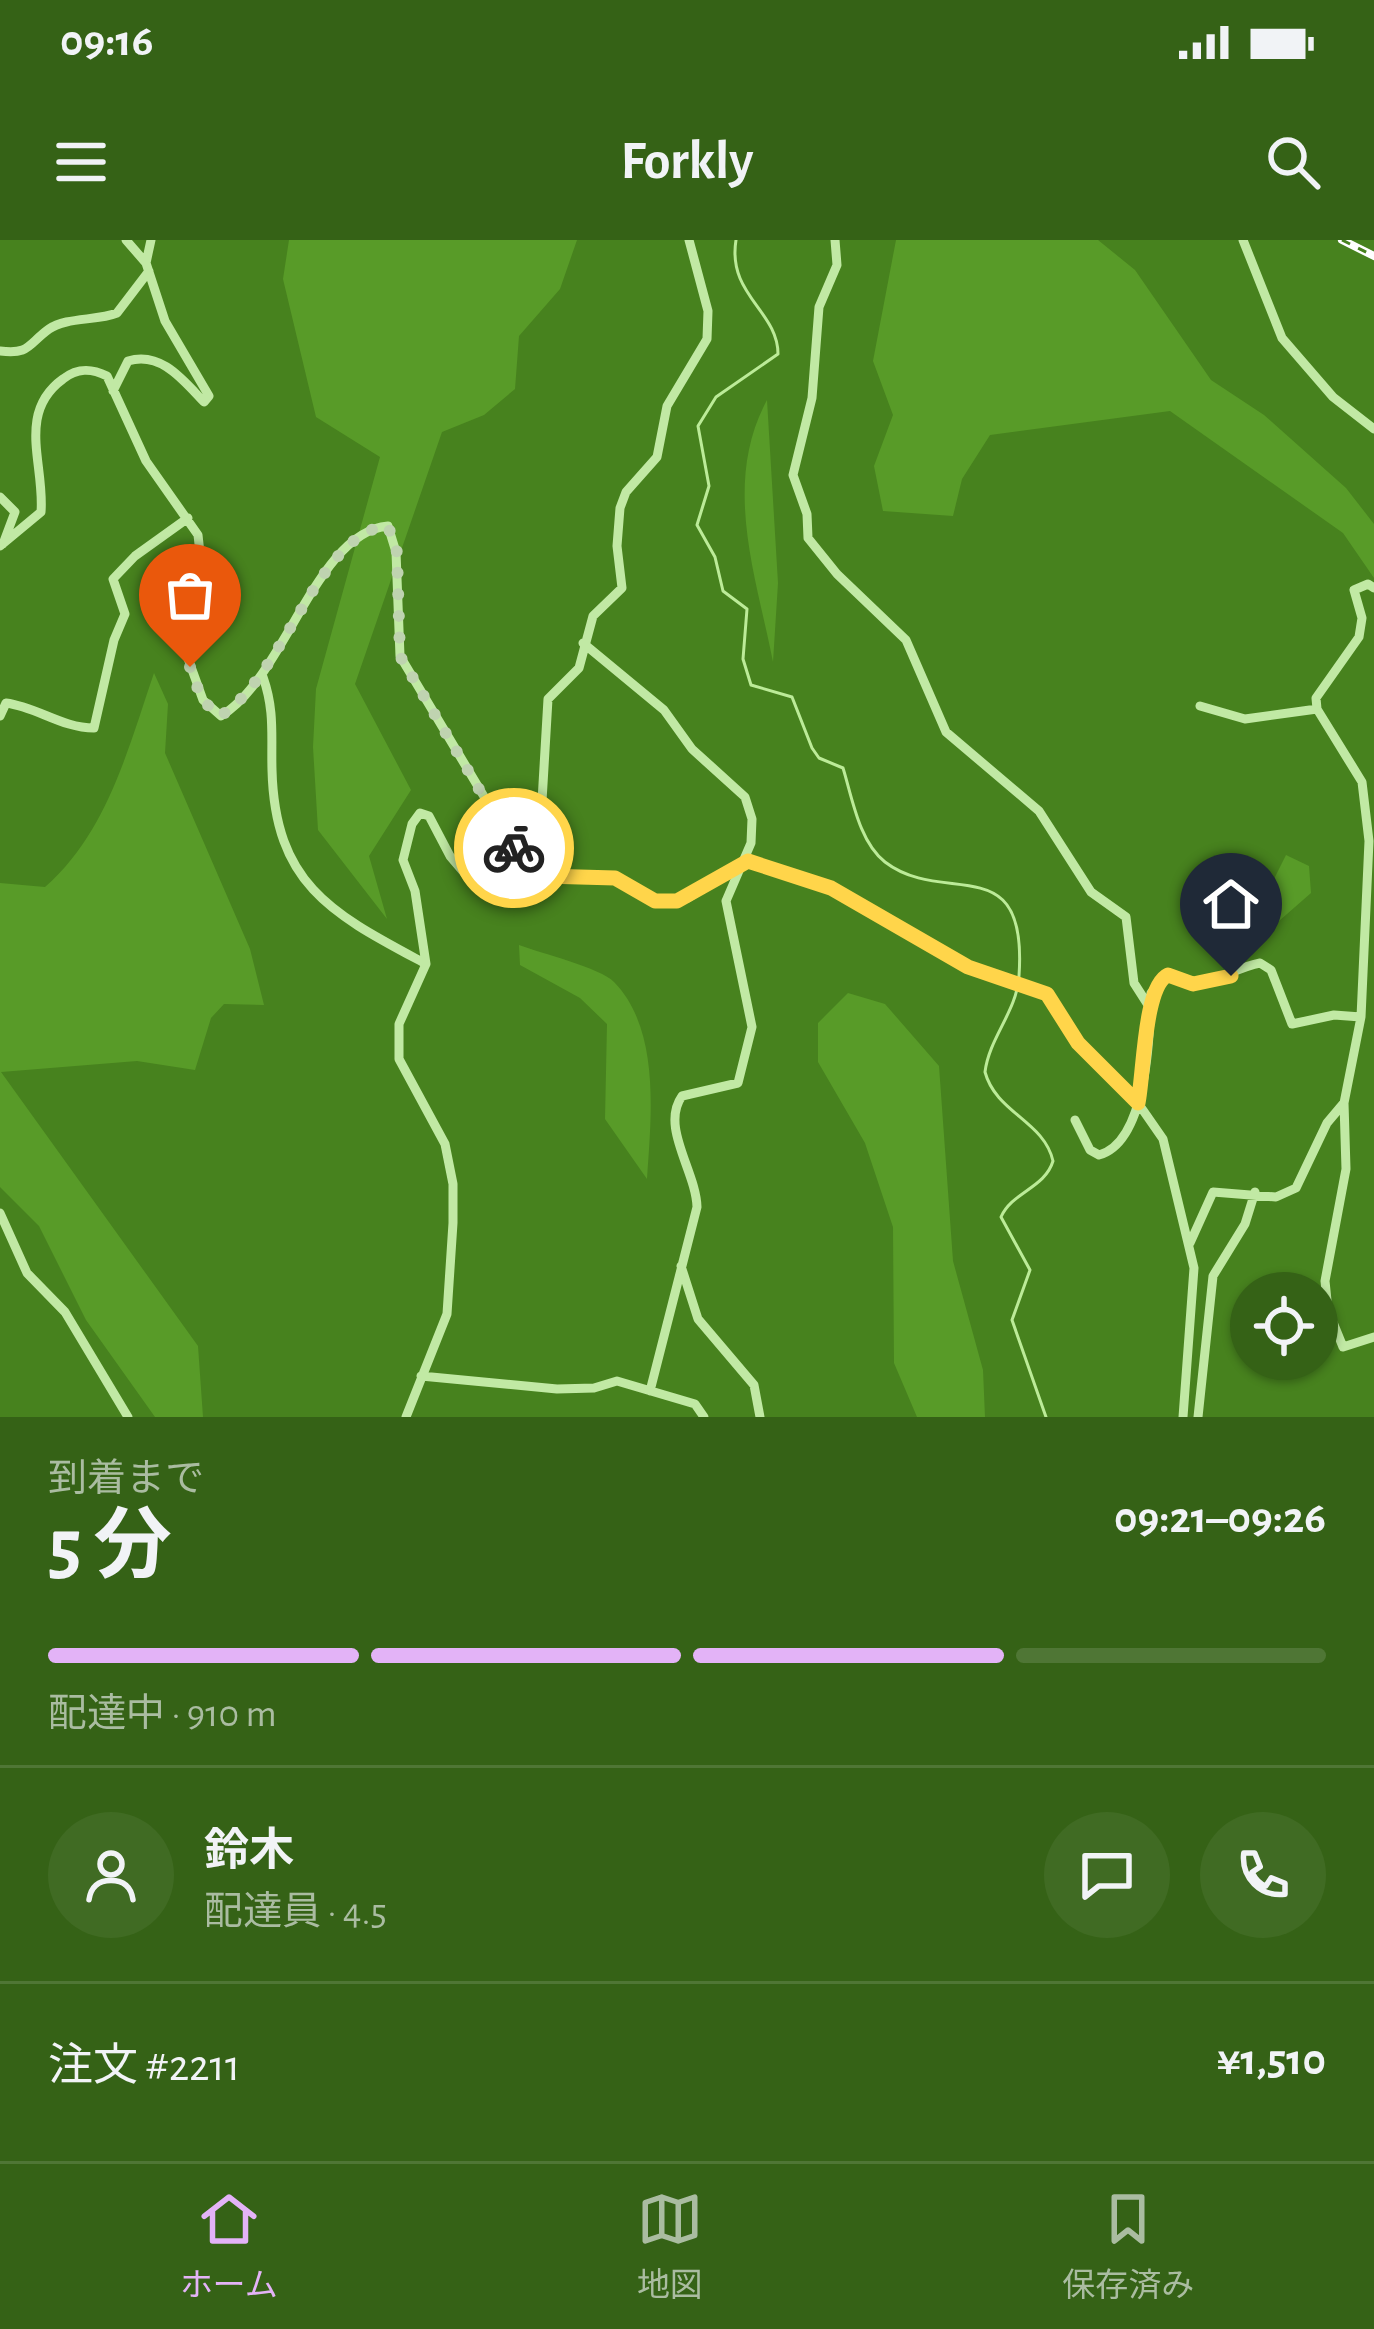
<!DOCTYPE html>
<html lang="ja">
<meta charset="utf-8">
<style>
:root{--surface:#356216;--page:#406b23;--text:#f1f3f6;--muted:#aabca1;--line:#4f7635;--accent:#e3b3f7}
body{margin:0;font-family:"Alegreya Sans","Noto Sans JP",sans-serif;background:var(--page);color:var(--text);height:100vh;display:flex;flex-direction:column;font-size:45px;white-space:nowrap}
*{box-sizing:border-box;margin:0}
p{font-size:39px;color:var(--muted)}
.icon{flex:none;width:66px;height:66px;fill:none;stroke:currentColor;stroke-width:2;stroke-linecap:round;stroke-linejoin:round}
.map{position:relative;height:1177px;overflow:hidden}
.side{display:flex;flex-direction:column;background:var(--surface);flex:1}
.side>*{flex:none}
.fabs{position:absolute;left:1230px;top:1032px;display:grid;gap:24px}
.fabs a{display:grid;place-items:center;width:108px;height:108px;border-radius:50%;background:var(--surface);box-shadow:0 3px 9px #0004;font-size:60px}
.pin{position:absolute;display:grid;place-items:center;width:102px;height:102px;color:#fff;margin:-123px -51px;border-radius:50% 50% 50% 0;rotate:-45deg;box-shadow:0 0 12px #0007}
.pin .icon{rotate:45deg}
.courier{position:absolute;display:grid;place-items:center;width:120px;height:120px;margin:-60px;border:9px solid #ffd54a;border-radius:50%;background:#fff;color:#222;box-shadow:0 3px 15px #0007}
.overview em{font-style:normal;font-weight:700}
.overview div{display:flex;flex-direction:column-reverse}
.overview{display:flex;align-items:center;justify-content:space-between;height:204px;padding:0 48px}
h1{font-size:78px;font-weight:700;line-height:90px}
.bar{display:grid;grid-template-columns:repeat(4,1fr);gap:18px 12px;align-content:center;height:144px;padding:0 48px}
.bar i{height:15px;border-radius:9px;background:var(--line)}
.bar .selected{background:var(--accent)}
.bar p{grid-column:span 4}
.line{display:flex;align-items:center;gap:30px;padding:0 48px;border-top:3px solid var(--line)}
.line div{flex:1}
.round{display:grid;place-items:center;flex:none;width:126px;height:126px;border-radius:63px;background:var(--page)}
.status{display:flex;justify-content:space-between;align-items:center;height:84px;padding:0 60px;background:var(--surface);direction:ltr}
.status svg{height:33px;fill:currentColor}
header{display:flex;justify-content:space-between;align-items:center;height:156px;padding:0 48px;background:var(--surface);font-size:54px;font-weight:700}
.tabs{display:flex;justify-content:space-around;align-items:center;height:168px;border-top:3px solid var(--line);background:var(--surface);font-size:33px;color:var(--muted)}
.tabs a{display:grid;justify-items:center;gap:6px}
.tabs .selected{color:var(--accent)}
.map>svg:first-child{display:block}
.green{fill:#589b28}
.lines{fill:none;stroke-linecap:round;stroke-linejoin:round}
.stream{stroke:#bceb98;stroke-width:3}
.minor{stroke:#c1e9a4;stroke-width:9}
.rail-casing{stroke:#fff;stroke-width:8}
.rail{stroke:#47821e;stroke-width:3;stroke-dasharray:9;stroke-linecap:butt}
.done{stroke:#bfd3b0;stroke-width:12;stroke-dasharray:0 21.6}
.route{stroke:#ffd54a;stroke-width:15}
</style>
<div class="status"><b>09:16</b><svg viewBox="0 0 49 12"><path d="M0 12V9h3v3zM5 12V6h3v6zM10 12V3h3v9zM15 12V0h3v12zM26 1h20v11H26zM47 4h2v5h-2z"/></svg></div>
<header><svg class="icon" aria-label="menu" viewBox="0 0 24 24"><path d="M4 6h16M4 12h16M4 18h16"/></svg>Forkly<svg class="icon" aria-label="search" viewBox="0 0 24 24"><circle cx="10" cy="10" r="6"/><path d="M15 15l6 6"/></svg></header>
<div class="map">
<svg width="1374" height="1177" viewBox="0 0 1374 1177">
<rect width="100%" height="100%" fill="#47821e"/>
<path class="green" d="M289,0H577L560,49L519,96L515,149L484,175L442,192L355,444L411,550L369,616L387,679L318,590L313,507L316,449L380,217L316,177L283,39Z
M896,0H1098L1135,30L1211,140L1264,175L1346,248L1374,284V338L1343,293L1170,171L990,195L962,239L953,276L883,271L874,226L893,175L873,121Z
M767,160L778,343L773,422C756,335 722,244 767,160Z
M154,433L168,464L165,513L250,709L264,765L224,764L211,778L195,830L137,821L1,832L198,1106L203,1177H155L86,1080L39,986L0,947V643L45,647C107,593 128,509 154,433Z
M1286,615L1309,626L1311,653L1279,681L1223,685L1271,645Z
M519,705C540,713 601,728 614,742C661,790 651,878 647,939L605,879L607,784L580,758L520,725Z
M848,753L885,764L939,826L953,1021L983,1130L985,1177H917L894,1123L893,987L865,903L818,822V783Z"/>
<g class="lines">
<path class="stream" d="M736,0C727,55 778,71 778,114L716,157L698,186L709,246L697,285L715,317L723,351L747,369L743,419L751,445L792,457L812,508L819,518L843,528C852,557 859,602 885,622C945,668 1028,606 1019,736C1017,771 989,798 985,832C996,873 1044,881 1053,921C1045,948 1012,952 1001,977L1030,1030L1012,1080L1046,1177"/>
<path class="minor" d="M835,0L837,25L819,67L812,158L793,235L807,274L808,298L837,334L906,400L946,492L1039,571L1091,652L1126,677L1134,743L1150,768
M1243,0L1282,98L1333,157L1374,189
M146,23L151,0
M0,111C30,115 28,104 49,89C66,77 97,81 117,73L149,31
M113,151L128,121C161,111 183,140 204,162L209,156L165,81L146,23L126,0
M0,257L15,272L3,304
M0,306L41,272C45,225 16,173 63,139C77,128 91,128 107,136L146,221L198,295L200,313L177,388L203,460L221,476C285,438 316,292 388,286L396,312L400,416L519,615L544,636L615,638L655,661L688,658L748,621L831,648L968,727L1047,754L1078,803L1138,863L1163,899L1194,1028L1183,1177
M1374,348L1368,344L1354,350L1362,378L1359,397L1316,458L1317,469L1362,542L1369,601L1361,777L1344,863L1346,929L1325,1041L1328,1070L1343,1107L1374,1097
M583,403L664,470L692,509L745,557L752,579L751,603L726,661L752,787L738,843L682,856C660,887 696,931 697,967L650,1151
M263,437C275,471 271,496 272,530C275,647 335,675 426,724
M1200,466L1245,479L1317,469
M0,476L6,463C37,467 62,488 94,488L114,400L125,374L113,339L135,316L188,278
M1075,880L1090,910L1099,915C1147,902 1150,795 1151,753L1169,735C1203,756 1227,729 1260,723L1271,730L1292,784L1334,775L1361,777
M0,973L27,1033L65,1072L128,1177
M1190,1003L1213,952L1276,957L1296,948L1327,883L1343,864
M681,1026L698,1079L754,1145L760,1177
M421,1136L557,1149L594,1148L617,1141L695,1164L704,1177
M406,1177L447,1074L453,983V944L445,904L399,819V784L426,724L415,651L403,620L412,584L420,573L429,576L450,616L478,649L498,651L538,629L548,459L579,428L593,376L622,348L617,306L620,268L626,252L657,217L667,166L707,99L708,71L689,0
M1198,1177L1213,1036L1245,984L1255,952"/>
<defs>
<path id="rail" d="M1342,0L1374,16"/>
</defs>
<use href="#rail" class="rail-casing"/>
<use href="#rail" class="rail"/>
</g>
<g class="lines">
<path class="done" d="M190,427L202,460L220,476C283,438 319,291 388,286L397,312L400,416L514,608"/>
<path class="route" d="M514,608L544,636L615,638L655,661H677L748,621L831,648L968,727L1047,754L1078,803L1138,863C1144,833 1144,746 1168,735L1193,744L1231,736"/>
</g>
</svg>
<div class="fabs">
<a><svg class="icon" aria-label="locate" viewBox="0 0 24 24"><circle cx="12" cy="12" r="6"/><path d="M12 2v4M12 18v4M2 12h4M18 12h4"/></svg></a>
</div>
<div class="pin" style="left:190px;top:427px;background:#ea580c"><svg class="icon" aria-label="bag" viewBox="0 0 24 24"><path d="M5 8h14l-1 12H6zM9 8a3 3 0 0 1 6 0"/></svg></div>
<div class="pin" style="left:1231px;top:736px;background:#1f2937"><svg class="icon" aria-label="home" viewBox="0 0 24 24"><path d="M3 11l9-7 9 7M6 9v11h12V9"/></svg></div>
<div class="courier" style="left:514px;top:608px"><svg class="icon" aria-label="bike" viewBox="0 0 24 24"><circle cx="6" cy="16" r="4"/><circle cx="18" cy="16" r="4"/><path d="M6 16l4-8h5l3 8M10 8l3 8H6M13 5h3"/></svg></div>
</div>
<section class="side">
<div class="overview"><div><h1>5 分</h1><p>到着まで</p></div><em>09:21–09:26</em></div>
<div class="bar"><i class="selected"></i><i class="selected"></i><i class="selected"></i><i></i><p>配達中 · 910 m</p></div>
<div class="line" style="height:216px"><a class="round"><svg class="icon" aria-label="person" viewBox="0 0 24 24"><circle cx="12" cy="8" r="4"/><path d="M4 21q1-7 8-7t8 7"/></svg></a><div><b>鈴木</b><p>配達員 · 4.5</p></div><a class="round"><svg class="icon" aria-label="chat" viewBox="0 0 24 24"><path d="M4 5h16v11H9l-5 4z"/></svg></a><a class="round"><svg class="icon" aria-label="phone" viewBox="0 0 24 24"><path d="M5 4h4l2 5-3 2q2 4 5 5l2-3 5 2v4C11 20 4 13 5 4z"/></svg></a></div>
<div class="line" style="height:156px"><div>注文 #2211</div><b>¥1,510</b></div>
</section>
<nav class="tabs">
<a class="selected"><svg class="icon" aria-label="home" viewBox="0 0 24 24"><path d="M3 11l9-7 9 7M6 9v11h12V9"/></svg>ホーム</a>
<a><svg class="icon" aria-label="map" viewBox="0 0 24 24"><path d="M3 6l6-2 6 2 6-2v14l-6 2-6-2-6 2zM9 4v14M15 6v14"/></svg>地図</a>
<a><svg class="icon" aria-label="saved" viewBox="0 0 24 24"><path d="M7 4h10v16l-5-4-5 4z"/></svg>保存済み</a>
</nav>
